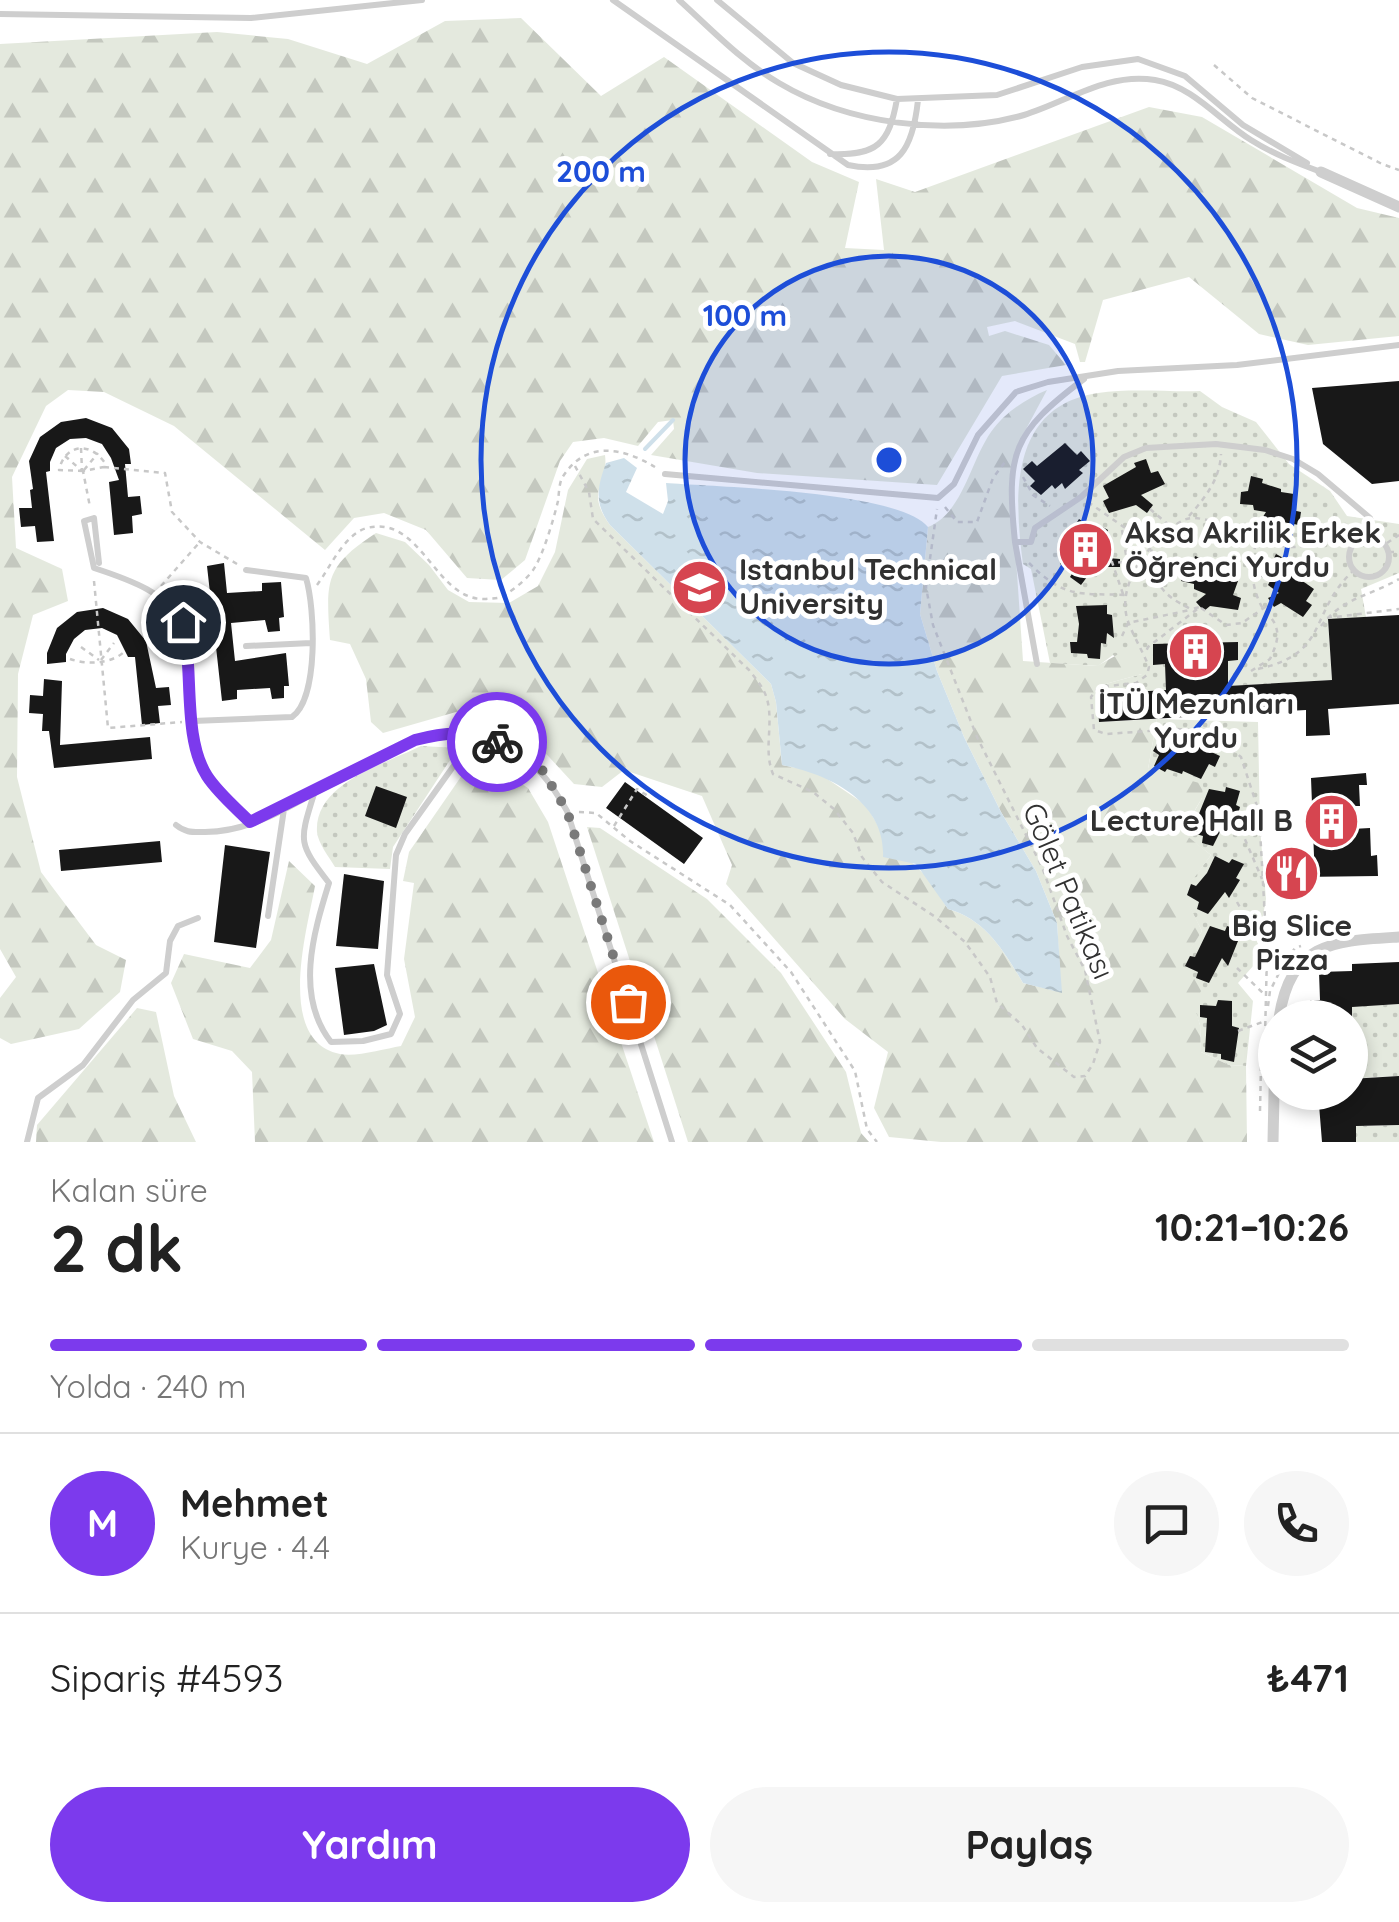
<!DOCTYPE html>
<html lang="tr">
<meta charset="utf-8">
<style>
:root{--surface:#fff;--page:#f6f6f6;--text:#222;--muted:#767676;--line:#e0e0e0;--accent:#7c3aed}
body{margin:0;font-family:Quicksand,sans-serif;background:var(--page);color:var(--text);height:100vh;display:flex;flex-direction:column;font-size:38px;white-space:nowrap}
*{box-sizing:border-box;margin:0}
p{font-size:32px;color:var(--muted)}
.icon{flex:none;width:55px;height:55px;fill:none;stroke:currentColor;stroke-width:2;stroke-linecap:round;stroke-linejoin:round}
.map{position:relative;height:1142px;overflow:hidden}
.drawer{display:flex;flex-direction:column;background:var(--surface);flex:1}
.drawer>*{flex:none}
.buttons{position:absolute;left:1258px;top:1000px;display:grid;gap:20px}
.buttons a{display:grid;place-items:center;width:110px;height:110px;border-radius:50%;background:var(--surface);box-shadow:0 5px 15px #0003;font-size:50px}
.pin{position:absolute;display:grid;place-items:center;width:85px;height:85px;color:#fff;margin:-42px;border:5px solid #fff;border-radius:50%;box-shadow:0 2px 10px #0007}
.courier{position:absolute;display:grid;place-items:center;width:100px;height:100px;margin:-50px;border:8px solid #7c3aed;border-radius:50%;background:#fff;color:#222;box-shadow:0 2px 12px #0007}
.head em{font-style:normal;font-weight:700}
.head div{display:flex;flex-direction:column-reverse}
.head{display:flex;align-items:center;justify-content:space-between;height:170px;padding:0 50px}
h1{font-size:65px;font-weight:700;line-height:75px}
.bar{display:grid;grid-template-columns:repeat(4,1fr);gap:15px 10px;align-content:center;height:120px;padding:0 50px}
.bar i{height:12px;border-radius:8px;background:var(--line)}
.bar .current{background:var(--accent)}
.bar p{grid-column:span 4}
.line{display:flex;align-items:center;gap:25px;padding:0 50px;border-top:2px solid var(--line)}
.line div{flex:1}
.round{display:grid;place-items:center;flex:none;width:105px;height:105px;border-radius:52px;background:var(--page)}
.primary-button{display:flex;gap:20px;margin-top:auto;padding:20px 50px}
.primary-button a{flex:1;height:115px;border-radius:60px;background:var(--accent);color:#fff;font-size:40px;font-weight:700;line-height:115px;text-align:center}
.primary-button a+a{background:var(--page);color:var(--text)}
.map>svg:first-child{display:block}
.grass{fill:url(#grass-dots)}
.forest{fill:url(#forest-firs)}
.water{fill:url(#water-ripples)}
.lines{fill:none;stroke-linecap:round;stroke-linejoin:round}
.stream{stroke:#cfe0ea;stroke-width:4}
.building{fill:#181818}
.path{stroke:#c8c8c8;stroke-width:2.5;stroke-dasharray:5 5;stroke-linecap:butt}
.lane{stroke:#cecece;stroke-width:6}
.street{stroke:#cecece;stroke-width:11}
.done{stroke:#797979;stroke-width:10;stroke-dasharray:0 18}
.route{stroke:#7c3aed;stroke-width:12}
.ring{fill:none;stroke:#1d4ed8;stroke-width:5}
.labels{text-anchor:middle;stroke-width:10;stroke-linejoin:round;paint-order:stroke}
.poi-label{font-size:30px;font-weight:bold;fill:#313131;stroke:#fff;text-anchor:start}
.street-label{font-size:30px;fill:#313131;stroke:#fff}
.centre{fill:#1d4ed8;stroke:#fff;stroke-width:5}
.ring-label{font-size:30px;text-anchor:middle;font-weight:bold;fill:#1d4ed8;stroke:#fff;stroke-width:10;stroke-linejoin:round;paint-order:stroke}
</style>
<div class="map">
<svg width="1399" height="1142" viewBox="0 0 1399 1142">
<defs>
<pattern id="grass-dots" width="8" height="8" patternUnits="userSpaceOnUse" patternTransform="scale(2.5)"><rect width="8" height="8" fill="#e4e9de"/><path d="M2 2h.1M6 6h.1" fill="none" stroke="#c4c8bf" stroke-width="1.8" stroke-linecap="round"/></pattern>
<pattern id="forest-firs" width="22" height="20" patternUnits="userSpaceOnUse" patternTransform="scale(2.5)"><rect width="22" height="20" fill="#e4e9de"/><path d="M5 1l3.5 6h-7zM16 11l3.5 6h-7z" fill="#c4c8bf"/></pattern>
<pattern id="water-ripples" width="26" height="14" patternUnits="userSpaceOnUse" patternTransform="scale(2.5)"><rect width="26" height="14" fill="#cfe0ea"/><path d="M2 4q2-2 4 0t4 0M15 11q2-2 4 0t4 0" fill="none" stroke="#b2c1c9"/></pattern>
</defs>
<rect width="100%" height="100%" fill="#fff"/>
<path class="grass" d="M1200,391L1222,407L1256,422L1289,464L1330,491L1347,516L1399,524V573L1361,589L1366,617L1328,620L1332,680L1097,694L1098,686L1142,674L1113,655L1098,666L1050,663L1031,569L1023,564C1014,497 1009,406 1098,393C1130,388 1167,392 1200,391Z
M1157,719L1258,722L1260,828L1266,899L1254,965L1238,983L1253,1001L1246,1066L1229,1065L1201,1052L1200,1025L1179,966L1202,931L1182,893L1211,855L1182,833L1202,798L1148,769Z
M421,746L458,748L393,847L390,869L335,867C329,857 318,843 317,832C314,783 385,764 421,746Z
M1351,1001L1355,1006L1399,1004V1076L1361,1078L1362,1102L1356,1091Z
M1363,1114L1364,1126L1399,1125V1142H1356V1127Z"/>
<path class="forest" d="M521,18L601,96L664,57L812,162L859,182L845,248L884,250L876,179L915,192L1149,107L1202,117L1357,208L1399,218V336L1308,345L1259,334L1189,277L1103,300L1085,362H1080L1075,344L1015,321L987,327L989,336L1005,331L1049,345L1066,365L1002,376L937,485L757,473L651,455L674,429L673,420L658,422L638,446L604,438L573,442L560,461L525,560L501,580L467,578L426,530L384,513L354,518L325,550L174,426L104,392L68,390L46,406L12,477L16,548L62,569L68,601L33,615L18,674L17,777L41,872L96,945L126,960L120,992L79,1029L11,1044L0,1038V998L16,977L0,949V44L217,32L288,39L367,64L445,21Z
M1047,390L1018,444L1014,461V530L1023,661L1097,666L1135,645L1143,661L1142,674L1098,686L1099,722L1157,719L1148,769L1203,784L1202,798L1182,832L1211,855L1183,893L1202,931L1180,966L1192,975L1201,991L1194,1005L1200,1025L1201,1052L1229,1065L1246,1066L1247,1142H941L889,1137L874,1108L888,1052L845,1019L726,884L732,865L702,796L624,770L602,787L574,784L526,732L463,710L383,733L371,722L366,679L350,644L330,640C326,581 324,567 376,533L405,542L429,565L448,590L469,602L509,603L538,586L555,552L568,490L587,459L605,455C609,487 584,489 610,525L771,684L776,702L782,765L817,772L866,805L884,836L929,879L948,909C985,919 1004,951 1023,983L1061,992L1057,923L1036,871L1001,812L964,737L937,671L920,614L928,527C963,513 970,462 991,432C1005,412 1026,399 1047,390Z
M476,755L528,788L548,822L654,1142H255L252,1072L232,1051L193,1039L171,983L184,954L250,968L271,940L289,861L315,886C307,930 275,1041 340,1054C357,1057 384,1049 401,1046L415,1017L404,959L414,883L403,881L409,852Z
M587,827L600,828L707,899L781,973L846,1072L861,1133L869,1142H688Z
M137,1008L156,1012L174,1096L196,1142H36L37,1125Z"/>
<path class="water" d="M624,458L637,468L626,492L663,514L668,501L666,483C718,487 899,491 928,527L920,614L937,671L964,737L1001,812L1036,871L1057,923L1062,993L1023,983C1004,951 985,919 948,909L916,864L883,857C886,802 829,774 782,765L776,702L771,684L610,525C594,503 597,488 606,463Z"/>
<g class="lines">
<path class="stream" d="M645,449L673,420"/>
</g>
<path class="building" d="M1399,381V481L1372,484L1323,444L1312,388Z
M86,418L112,428L129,449L131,464H125L128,497L140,496L142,514L132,516L133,533L114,535L109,482L119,480L111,458L102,444L86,438L70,439L56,448L50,462V471L46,472L54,541L37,542L35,526L21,527L19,508H32L30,490L33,489L29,461L40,437L61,422Z
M1065,443L1077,455L1081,451L1090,461L1079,470L1083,473L1065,489L1062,483L1055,489L1052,485L1041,495L1030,486L1035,481L1023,469L1032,461L1037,466Z
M1146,459L1151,473L1158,471L1165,484L1141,495L1153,505L1147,513L1136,505L1109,513L1103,501L1109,498L1103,486L1136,467L1134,463Z
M1251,476L1263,479L1262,483L1281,489V492L1294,494L1292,510L1301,512L1299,525L1277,521L1267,530L1259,523L1266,512L1254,510L1253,505L1240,504L1241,492L1248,491Z
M1079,519L1093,528L1097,524L1108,530L1095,557L1120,559V567H1098L1094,575L1090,573L1081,585L1070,577L1073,572L1060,564L1070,548L1075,533L1072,530Z
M1276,554L1289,561L1287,564L1303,577L1301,580L1314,589L1306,601L1312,605L1303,617L1281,603L1274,607L1268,598L1279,593L1268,585L1270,581L1257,575L1265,563L1270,566Z
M1195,556L1208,561L1207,565L1221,572L1220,574L1238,581L1233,595L1241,598L1238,610L1210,606L1204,611L1196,602L1206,594L1194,589V584L1181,581L1184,569L1191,571Z
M224,563L227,593L262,591V583L281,582L284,617L279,618L280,631L268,632L265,620L231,623L235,661L286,653L289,686H284V698L272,699L270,688L237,690V699L222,701L207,566Z
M1107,605V614L1112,615L1114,638L1107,633L1106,644L1101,643L1100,659L1088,658L1087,654L1071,653L1070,642H1077L1079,624L1076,606Z
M103,608L128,619L146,641L156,688L169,687L171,705L158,706L160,723L142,725L135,657H128L117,635L102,628L85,630L74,639L66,654V662L47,664V653L57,628L77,612Z
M1399,615V704L1328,709L1330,735L1306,736V710L1099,722L1097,694L1166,690L1165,664L1153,665V644L1238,642V660L1228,661V686L1332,680L1328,619Z
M44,679L62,681L60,745L150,737L152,759L54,768L49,731H42L43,714L29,713L30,695L43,696Z
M1160,738L1173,745L1175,742L1194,749L1196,745L1220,756L1215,767L1209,764L1201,779L1183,771L1182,774L1167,769L1165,772L1154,766L1159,755L1153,751Z
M1366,773L1367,785H1359L1360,806H1351L1352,829L1370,828L1371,856L1377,855L1378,876L1299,877L1301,889L1287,891L1283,859L1314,856L1311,778Z
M625,782L703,838L684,864L606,808Z
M376,786L407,797L396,828L365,816Z
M1226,787L1240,791L1236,805L1240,807L1234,829L1226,820L1213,846L1202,843L1203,836L1189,832L1193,820L1196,821L1209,789L1225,792Z
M160,841L162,862L61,871L59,850Z
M225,845L270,852L256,948L214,942Z
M1215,856L1229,863L1232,859L1244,864L1236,878L1240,880L1229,898L1225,892L1208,914L1197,909L1199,902L1187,895L1191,884L1196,886L1207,873Z
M344,874L384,881L378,949L336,946Z
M1210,926L1225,931L1227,926L1242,931L1228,966L1222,958L1209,983L1196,978L1198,972L1185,966L1190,956L1195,957Z
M1399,962V1004L1352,1007V1018H1311L1310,1000H1320L1319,972L1352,971V964Z
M374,964L387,1025L374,1031L344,1035L335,968Z
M1218,1000L1232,1001V1026L1239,1028L1234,1062L1221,1059V1054L1205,1052L1207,1018L1200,1017V1005L1216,1006Z
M1399,1076V1125L1356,1126V1142H1322L1318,1092H1350V1079Z"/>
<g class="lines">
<path class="path" d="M1214,65L1252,98L1382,164L1399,170
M81,448L82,470
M65,456L81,470
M575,466L589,492L593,519L749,670C756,679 764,688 767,699C774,724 763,750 773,774L813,792L834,809L853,833L862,857L882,882L934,916L965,942L990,977L997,1003L1022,1025L1037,1048L1074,1077L1085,1076L1093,1064L1100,1042L1085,970L1067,936L1042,867L977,737L933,625L926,587L937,509
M104,467L165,473L172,512L200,542L237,564
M84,470L98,453
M83,471L59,470C65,444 90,441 105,463L104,467L83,471L90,507
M1023,477L1033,495L1050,506
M1088,502L1151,546C1154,582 1158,593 1191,609L1200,607L1148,647L1145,654
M945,507L957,522H977L993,478L1005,462
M1150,509L1171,527
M1189,516C1205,498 1220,479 1221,454
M1122,530L1127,561
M1387,543L1399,535
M1389,552H1399
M1029,563C1065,599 1079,593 1126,595
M94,581L108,728L182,722
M317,585C330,568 344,534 367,528C422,514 435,602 486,599C495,598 501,599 508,593C517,587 530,576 535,567C544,552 554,518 558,501C559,494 559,484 562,478C585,440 622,447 655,467
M161,586L199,543
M1123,594L1112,562L1135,563
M1201,608L1226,625L1242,623L1271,603
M1327,618L1399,609
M1321,626C1342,598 1370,596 1399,579
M1122,636L1128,623L1190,610
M81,647L99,660
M70,659C87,665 112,664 125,651
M101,660L114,643
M1258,669C1331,653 1307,614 1354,570
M1251,671L1270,659C1274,650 1280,638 1276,627C1274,619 1266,613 1262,607C1248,582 1250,550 1263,527
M1202,744L1210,734
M579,812L596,813L630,841L730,905L791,972L855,1071L867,1129L877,1142
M614,826L637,789L648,796L650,793
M1241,830L1262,879
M1237,902L1266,953
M1286,961L1295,948L1301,946
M1237,968L1265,995
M1268,1006L1270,991L1282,967
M1238,1031L1265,1021
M1265,1036L1267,954L1259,812L1241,757L1211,732L1178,729L1106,734L1094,730L1091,697L1099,687L1136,683L1147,675L1149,667C1143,652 1135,639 1129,624C1116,592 1139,557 1162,536C1172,528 1182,517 1195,518C1228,521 1258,545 1292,547C1320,548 1331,528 1356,528L1362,538
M1260,1111L1261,1064"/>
<path class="lane" d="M613,0L848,165C900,176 913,147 918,100
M679,0C711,29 741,61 779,83C848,124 946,137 1024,115C1067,102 1107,72 1155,80C1193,86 1220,121 1251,140C1273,154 1297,163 1321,172
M717,0L793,63L841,85L897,99L997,95L1082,67L1138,59L1185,76L1243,125L1307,163
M0,14L251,18L422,0
M830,154C877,156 889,144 897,99
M1084,379C1012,433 1006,453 1015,542H1031L1035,528L1081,497L1124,457L1146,448L1216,444L1265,450L1293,459L1318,474L1370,518L1377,538
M665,474L938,498L954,484L978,435L1016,392L1048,382L1118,371L1237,365L1399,345
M1349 557a20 20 0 1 1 40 0a20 20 0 1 1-40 0Z
M1015,542L1037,664
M99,563L94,518L84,521L94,568C189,599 186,616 192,709C194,727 194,746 201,763C211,786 233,804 250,822
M246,646L311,643
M193,721L292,717C319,698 315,608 306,578L246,570
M314,794C299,842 298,843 329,883C313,934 295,996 331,1042L363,1041L391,1034L400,1014L387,975L396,855L405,834L475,736
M176,825C186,833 192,832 205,832C309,832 399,694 505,746C536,762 550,781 567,811L672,1142
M268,916L284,809
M27,1142L38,1098L83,1065L133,1000L166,973L170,941L178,926L198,918"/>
<path class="street" d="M1321,172L1399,207
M1279,1018C1291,941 1334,941 1399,937
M1273,1142L1275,1045"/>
</g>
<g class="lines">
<path class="done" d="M497,742L541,768L567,811L628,1002"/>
<path class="route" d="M183,622C194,668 182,737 207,776C218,793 236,808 250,822L415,740C442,733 471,729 497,742"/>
</g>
<circle cx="889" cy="460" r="204" fill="#1d4ed8" fill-opacity=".12"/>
<g class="ring">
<circle cx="889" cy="460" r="204"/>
<circle cx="889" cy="460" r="408"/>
</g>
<defs>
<symbol id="building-disc" viewBox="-11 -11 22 22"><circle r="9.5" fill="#d64550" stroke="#fff"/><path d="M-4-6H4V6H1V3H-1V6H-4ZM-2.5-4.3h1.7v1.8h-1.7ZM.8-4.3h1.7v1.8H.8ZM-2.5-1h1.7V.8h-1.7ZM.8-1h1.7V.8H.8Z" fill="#fff"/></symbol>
<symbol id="university-disc" viewBox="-11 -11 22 22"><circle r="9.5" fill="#d64550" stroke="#fff"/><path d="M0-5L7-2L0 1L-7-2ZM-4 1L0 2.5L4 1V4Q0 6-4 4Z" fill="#fff"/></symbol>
<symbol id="restaurant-disc" viewBox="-11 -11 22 22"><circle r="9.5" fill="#d64550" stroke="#fff"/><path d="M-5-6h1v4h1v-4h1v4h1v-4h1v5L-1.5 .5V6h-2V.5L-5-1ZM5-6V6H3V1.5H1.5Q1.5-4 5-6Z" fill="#fff"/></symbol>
</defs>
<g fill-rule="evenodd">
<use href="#building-disc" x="1054" y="518" width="63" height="63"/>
<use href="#university-disc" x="668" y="556" width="63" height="63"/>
<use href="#building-disc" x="1164" y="620" width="63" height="63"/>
<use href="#building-disc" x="1300" y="790" width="63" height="63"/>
<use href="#restaurant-disc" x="1260" y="842" width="63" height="63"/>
</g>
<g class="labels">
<g class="poi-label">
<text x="1125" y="543">Aksa Akrilik Erkek<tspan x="1125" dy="34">Öğrenci Yurdu</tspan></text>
<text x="739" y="580">Istanbul Technical<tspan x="739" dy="34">University</tspan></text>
<text x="1196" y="714" text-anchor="middle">İTÜ Mezunları<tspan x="1196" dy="34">Yurdu</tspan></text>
<text x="1293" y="831" text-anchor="end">Lecture Hall B</text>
<text x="1292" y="936" text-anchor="middle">Big Slice<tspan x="1292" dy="34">Pizza</tspan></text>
</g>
<g class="street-label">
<text transform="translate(1068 891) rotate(67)" y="10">Gölet Patikası</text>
</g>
</g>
<circle cx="889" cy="460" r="15" class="centre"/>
<g class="ring-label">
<text x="601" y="182">200 m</text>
<text x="745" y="326">100 m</text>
</g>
</svg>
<div class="buttons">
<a><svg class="icon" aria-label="layers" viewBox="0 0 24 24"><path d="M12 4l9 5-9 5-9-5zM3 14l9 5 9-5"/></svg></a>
</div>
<div class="pin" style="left:628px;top:1002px;background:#ea580c"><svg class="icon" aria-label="bag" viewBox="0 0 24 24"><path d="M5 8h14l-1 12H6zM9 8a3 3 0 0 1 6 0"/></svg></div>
<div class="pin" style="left:183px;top:622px;background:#1f2937"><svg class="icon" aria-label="home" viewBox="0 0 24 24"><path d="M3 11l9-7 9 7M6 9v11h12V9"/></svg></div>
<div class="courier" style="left:497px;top:742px"><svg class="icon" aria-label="bike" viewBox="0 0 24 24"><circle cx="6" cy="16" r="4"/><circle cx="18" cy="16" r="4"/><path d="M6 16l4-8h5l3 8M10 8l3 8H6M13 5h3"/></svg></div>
</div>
<section class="drawer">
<div class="head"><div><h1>2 dk</h1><p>Kalan süre</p></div><em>10:21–10:26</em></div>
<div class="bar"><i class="current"></i><i class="current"></i><i class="current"></i><i></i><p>Yolda · 240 m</p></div>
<div class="line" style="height:180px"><b class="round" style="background:var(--accent);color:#fff">M</b><div><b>Mehmet</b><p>Kurye · 4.4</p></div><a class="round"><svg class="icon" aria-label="chat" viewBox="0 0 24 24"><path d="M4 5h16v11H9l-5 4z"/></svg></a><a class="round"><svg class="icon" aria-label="phone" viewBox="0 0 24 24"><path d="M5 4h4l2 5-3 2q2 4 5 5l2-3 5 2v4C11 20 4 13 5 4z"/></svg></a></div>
<div class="line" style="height:130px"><div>Sipariş #4593</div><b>₺471</b></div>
<div class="primary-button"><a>Yardım</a><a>Paylaş</a></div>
</section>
